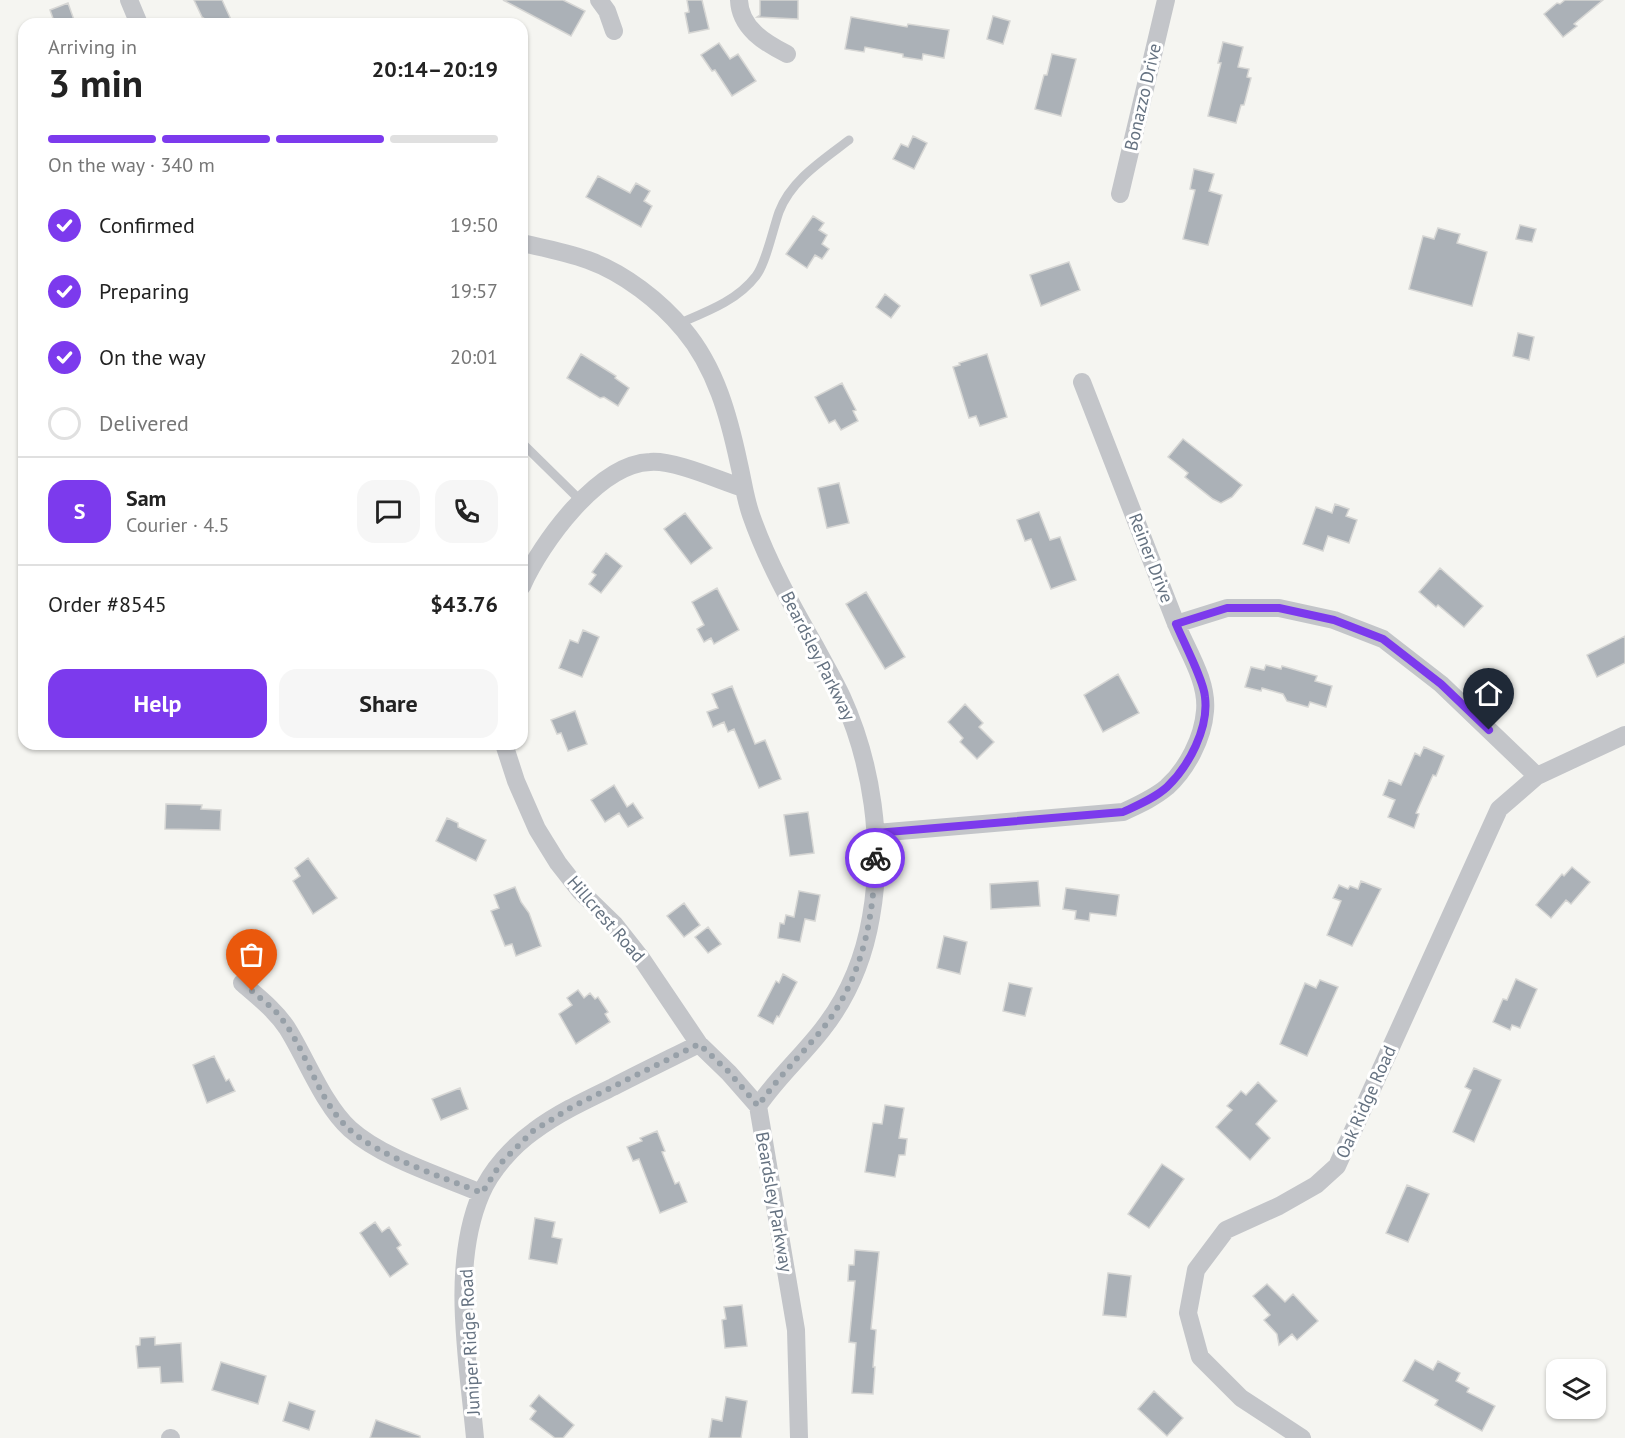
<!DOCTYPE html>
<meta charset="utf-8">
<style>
:root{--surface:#fff;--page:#f6f6f6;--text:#222;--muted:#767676;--line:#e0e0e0;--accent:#7c3aed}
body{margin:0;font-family:"PT Sans",sans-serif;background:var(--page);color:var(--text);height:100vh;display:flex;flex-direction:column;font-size:22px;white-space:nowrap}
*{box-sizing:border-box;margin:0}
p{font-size:20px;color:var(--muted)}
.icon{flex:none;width:33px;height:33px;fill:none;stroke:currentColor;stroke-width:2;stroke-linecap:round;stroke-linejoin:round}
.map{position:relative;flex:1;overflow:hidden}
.side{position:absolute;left:18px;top:18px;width:510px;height:732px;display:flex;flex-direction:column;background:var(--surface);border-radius:18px;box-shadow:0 2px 4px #0004}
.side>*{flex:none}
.fabs{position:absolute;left:1546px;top:1359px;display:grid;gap:12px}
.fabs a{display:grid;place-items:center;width:60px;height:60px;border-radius:12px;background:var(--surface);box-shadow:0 2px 4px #0004;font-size:30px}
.pin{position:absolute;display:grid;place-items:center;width:51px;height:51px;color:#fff;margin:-62px -26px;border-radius:50% 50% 50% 0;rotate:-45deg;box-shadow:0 0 6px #0007}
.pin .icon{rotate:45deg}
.courier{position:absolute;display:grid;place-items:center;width:60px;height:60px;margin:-30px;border:4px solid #7c3aed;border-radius:50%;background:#fff;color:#222;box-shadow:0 2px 8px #0007}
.summary em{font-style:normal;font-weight:600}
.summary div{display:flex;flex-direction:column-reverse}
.summary{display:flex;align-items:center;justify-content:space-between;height:102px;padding:0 30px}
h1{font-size:39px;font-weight:600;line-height:45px}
.bar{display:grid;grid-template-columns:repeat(4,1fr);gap:9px 6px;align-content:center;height:72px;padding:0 30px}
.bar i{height:8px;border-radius:4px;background:var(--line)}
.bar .on{background:var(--accent)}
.bar p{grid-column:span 4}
.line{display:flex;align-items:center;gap:15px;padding:0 30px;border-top:2px solid var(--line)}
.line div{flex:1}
.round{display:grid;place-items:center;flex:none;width:63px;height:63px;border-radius:18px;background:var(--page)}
ol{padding:0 30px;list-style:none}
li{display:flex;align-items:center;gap:18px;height:66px}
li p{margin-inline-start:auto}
li .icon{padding:6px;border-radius:50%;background:var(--accent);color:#fff;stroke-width:4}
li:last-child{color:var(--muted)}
li i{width:33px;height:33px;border:3px solid var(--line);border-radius:50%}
.button{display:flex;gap:12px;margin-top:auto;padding:12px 30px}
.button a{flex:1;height:69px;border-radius:18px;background:var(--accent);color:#fff;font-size:24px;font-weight:600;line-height:69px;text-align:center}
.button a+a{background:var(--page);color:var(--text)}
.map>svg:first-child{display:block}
.building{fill:#abb1b7;stroke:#d6d6d4;stroke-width:1.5}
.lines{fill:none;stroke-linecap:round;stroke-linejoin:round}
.lane{stroke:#c3c5c9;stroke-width:9}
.street{stroke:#c3c5c9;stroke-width:18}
.done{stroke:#97a0a8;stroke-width:6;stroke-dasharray:0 10.8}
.route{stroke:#7c3aed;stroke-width:8}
.labels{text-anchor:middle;stroke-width:6;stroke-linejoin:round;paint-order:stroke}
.street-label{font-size:18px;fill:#657281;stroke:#fff}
</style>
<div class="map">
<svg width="1625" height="1438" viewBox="0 0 1625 1438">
<rect width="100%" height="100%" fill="#f5f5f1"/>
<path class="building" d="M194,0H222L233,24H208L205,19L202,17Z
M503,0H563L585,11L571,36Z
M687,0H702L709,29L689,33L685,13L689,12Z
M760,0H798V19L757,17L760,15Z
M1565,0H1603L1574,24L1577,26L1563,37L1544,14L1557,3L1560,4Z
M68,3L74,20L64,24H55L50,10Z
M993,16L1010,21L1003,44L987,39Z
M851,17L907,27L908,24L949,30L944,58L923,54L922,60L903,57V54L865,47L864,52L845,49Z
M1223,42L1243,47L1238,67L1249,69L1247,77L1251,78L1244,105H1241L1236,123L1208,116L1221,63H1218Z
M719,43L730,59L738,54L756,81L732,96L715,70L712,71L701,55Z
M1052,54L1076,59L1061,116L1035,109L1044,75H1047Z
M913,136L927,143L914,169L893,159L901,144L908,147Z
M1194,169L1214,174L1209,191L1222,195L1208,245L1183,239L1195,190L1190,189Z
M598,176L630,193L636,183L650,191L644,201L652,206L641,227L586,197Z
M813,216L824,223L819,230L827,235L822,244L829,249L822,259L815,255L807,268L786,254Z
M1520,225L1536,229L1532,242L1516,239Z
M1438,228L1460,234L1457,243L1487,252L1472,306L1409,289L1423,236L1434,239Z
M1069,262L1080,290L1041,306L1030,275Z
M885,294L900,306L891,318L876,307Z
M1518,333L1534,337L1529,360L1513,356Z
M581,354L616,376L615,378L629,388L618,406L604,397L600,398L567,378Z
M987,354L1007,417L980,426L976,416L969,418L953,367L960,365L959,363Z
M842,383L856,410L853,411L858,421L841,430L835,420L829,423L815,397Z
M1183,439L1242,485L1232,497L1221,503L1213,499L1185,477L1188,473L1168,457Z
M839,483L849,523L827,528L818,488Z
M1335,504L1349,509L1346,516L1357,520L1349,543L1328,536L1323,551L1303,544L1316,507L1332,513Z
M1039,512L1050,540L1060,537L1076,580L1051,589L1031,539L1025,541L1017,520Z
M685,513L712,548L691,564L664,529Z
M606,553L622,566L601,593L589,584L596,575L592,572Z
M1440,568L1483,606L1464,627L1438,605L1436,607L1419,592Z
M717,588L739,630L714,644L711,638L704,642L697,629L704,625L692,602Z
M866,592L905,657L885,669L846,604Z
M583,630L599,637L582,677L559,668L570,640L578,643Z
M1625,636V663L1597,677L1587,655Z
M1266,665L1281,669L1282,666L1317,676L1315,681L1332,686L1326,707L1310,702L1308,707L1287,701L1283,694L1262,688L1261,691L1245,687L1251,667L1264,670Z
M1118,674L1139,713L1103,732L1084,695Z
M732,686L755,744L765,740L781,779L759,788L734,729L728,732L724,722L713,727L707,712L718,708L712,694Z
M965,704L983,723L979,727L994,742L977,759L960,742L963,738L948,722Z
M575,711L587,744L568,751L561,733L557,734L551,720Z
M1424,747L1444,756L1436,776L1433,775L1416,813L1419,814L1414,828L1388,817L1395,800L1383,795L1389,780L1401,785L1415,753L1420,756Z
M614,785L627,807L633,803L643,818L628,827L619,813L605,822L591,800Z
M166,804L202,805L201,809L221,810L220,830L165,829Z
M808,812L814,853L790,856L784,815Z
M447,818L458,823V827L486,840L476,861L436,841Z
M308,858L337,898L313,914L293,881L300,876L295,868Z
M1572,867L1590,882L1571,904L1566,900L1551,918L1536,905L1562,874L1564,876Z
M1038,881L1040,906L991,909L990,884Z
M1361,881L1381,889L1352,946L1327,935L1341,901L1333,898L1339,885L1348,889L1350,886L1358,889Z
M515,887L521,902L529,913L541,946L516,956L512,944L505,946L491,911L499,908L494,895Z
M1066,888L1119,895L1116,916L1090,913L1089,921L1075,919L1076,911L1063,909Z
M799,891L820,895L815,921L805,919L800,942L778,938L780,923L784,924L786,915L794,917Z
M684,903L700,925L684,937L667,916Z
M708,927L721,944L708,953L695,937Z
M944,936L967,942L960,974L937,968Z
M783,974L797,982L779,1017L777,1016L773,1024L758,1016L776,981L779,983Z
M1516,979L1537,989L1520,1028L1512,1025L1510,1030L1493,1022L1503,999L1507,1000Z
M1320,980L1338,987L1307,1056L1280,1044L1305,983L1316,988Z
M1009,983L1032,988L1025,1016L1003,1011Z
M578,990L584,998L590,993L595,999L598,997L608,1012L605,1014L610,1022L576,1044L559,1014L572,1005L567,998Z
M214,1056L226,1081L229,1079L235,1091L207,1103L193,1065Z
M1474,1068L1501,1080L1474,1142L1453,1132L1471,1090L1465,1087Z
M1258,1082L1277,1101L1256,1124L1270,1138L1250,1160L1216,1127L1232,1110L1227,1106L1241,1091L1246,1095Z
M460,1088L468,1109L441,1120L432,1099Z
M885,1105L904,1108L899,1138L907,1139L905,1155H899L895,1177L865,1172L873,1123L882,1124Z
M657,1131L665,1151L662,1152L675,1184L679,1182L687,1202L660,1213L639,1159L633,1161L627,1147L642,1141L640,1138Z
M1162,1164L1184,1179L1149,1228L1128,1214Z
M1407,1185L1429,1194L1408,1242L1386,1233Z
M535,1218L555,1222L552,1237L562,1239L557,1264L529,1259Z
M375,1222L382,1232L389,1227L401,1245L397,1248L408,1264L390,1277L360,1233Z
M855,1250L879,1252L871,1329L876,1330L873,1367H875L873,1394L852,1393L856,1343L849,1342L855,1281H848L849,1265H854Z
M1108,1273L1131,1276L1126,1317L1103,1315Z
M1267,1284L1285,1302L1293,1294L1318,1321L1297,1340L1292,1334L1279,1345L1277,1334L1264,1320L1270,1315L1253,1296Z
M742,1305L747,1346L725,1348L722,1320L726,1319L724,1307Z
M155,1337V1345L181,1343L183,1382L161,1383L160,1367L138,1368L136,1346L140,1345V1338Z
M1415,1360L1433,1370L1438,1361L1460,1373L1456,1381L1469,1388L1467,1392L1495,1406L1482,1431L1435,1405L1438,1400L1403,1381Z
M221,1362L266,1376L258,1404L212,1390Z
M1154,1391L1183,1418L1167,1436L1138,1409Z
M539,1395L574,1425L563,1438H555L530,1419L536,1411L530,1406Z
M726,1397L747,1401L741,1438H709L712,1419L722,1421Z
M289,1402L315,1411L309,1430L283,1421Z
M376,1420L420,1436V1438H370Z"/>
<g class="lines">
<path class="lane" d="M678,324C706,312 737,301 756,276C766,263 773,229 779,212C791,180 823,160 849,140
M522,443L581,501"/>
<path class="street" d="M129,0L139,24
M599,0L607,11L614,31
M739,0C740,28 765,43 787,54
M1120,194L1166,0
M522,243C544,248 566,252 588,260C624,273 660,301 684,330C716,368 729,417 739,464C743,481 745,498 751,515C767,561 791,604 815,646C824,663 834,680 842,697C872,763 884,844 871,917C864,958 848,997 822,1030C801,1057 777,1078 758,1106L796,1330L799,1438
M522,586C541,543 598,464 650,462C675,460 718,480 743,488
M1176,624L1227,608H1279L1334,620L1383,639L1441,684L1537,776
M504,744L516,781L537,829L558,863L580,891L615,925L641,958L699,1044L729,1073L758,1106
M876,833L1123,812C1138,805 1154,798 1167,787C1187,769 1203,738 1205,711C1208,680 1186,649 1175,621C1144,541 1113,461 1082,382
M242,983C258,997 275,1010 287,1028C306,1058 324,1106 350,1129C382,1158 441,1176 481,1193
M170,1438H171
M475,1438C468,1362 450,1266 481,1194C491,1170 513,1146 534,1131C558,1113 586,1100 613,1087C642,1072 671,1058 699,1044
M1302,1438L1241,1398L1200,1357L1188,1313L1196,1270L1226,1230L1279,1206L1316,1185L1337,1166L1499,809L1537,776L1625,735"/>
</g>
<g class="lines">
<path class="done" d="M252,991C260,998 269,1005 276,1012C306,1045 316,1099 349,1129C379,1157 443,1177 482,1193L501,1163L533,1131L572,1107L699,1044L729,1072L758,1106C777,1079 799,1057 820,1032C861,982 874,921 875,858"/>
<path class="route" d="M875,858L876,833L1123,812C1138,805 1155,798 1167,787C1189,766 1209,728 1205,697C1204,681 1183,641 1176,624L1227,608H1279L1334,620L1383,639L1441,684L1489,730"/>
</g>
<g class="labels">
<g class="street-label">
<text transform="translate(1143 97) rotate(-77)" y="6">Bonazzo Drive</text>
<text transform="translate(1151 558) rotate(69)" y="6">Reiner Drive</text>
<text transform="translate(818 656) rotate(63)" y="6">Beardsley Parkway</text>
<text transform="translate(606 919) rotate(49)" y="6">Hillcrest Road</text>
<text transform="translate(1366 1102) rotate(-66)" y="6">Oak Ridge Road</text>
<text transform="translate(774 1202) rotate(80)" y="6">Beardsley Parkway</text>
<text transform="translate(470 1342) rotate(-93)" y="6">Juniper Ridge Road</text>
</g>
</g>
</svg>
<div class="fabs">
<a><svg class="icon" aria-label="layers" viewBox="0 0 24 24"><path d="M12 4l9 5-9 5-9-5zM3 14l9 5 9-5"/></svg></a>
</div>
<div class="pin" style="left:252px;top:991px;background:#ea580c"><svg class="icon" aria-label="bag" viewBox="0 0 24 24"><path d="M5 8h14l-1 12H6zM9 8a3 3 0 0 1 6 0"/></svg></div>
<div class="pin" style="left:1489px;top:730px;background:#1f2937"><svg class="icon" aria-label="home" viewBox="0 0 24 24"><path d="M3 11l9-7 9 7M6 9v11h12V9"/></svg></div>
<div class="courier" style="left:875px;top:858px"><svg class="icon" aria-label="bike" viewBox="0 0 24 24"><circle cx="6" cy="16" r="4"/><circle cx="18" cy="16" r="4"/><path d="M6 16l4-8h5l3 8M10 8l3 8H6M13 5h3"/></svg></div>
<section class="side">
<div class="summary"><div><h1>3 min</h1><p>Arriving in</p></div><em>20:14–20:19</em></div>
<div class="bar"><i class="on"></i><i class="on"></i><i class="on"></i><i></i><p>On the way · 340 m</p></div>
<ol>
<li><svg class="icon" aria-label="check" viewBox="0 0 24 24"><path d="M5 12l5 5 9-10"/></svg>Confirmed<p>19:50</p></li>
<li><svg class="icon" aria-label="check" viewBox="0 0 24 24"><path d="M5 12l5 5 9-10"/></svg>Preparing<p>19:57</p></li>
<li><svg class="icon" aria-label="check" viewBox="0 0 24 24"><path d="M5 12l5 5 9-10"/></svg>On the way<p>20:01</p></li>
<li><i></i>Delivered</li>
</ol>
<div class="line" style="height:108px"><b class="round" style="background:var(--accent);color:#fff">S</b><div><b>Sam</b><p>Courier · 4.5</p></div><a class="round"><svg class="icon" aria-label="chat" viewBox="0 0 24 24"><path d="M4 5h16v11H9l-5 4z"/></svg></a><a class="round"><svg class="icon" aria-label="phone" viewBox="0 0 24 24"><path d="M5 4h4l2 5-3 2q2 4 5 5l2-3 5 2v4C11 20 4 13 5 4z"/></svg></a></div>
<div class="line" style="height:78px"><div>Order #8545</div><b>$43.76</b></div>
<div class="button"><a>Help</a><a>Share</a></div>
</section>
</div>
